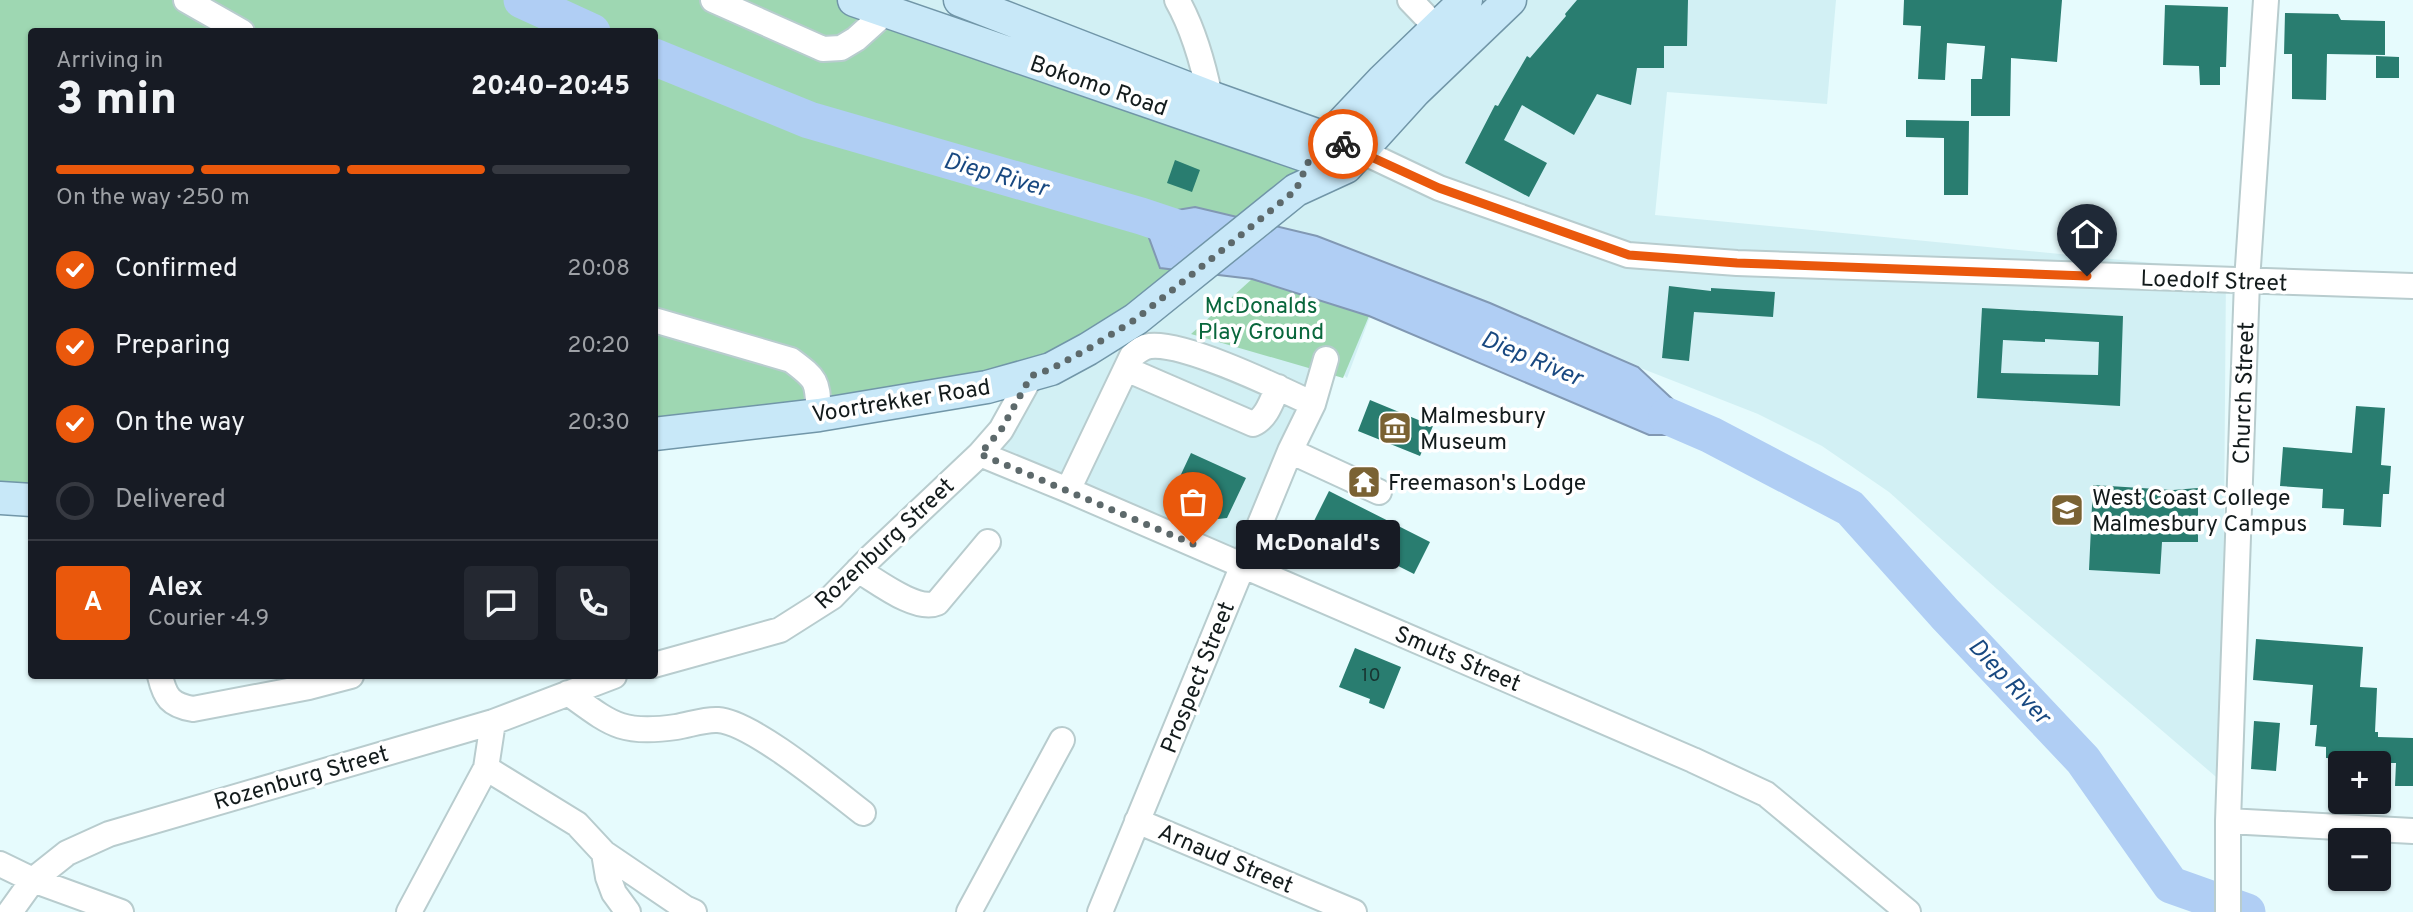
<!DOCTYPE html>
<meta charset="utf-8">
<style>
:root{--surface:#171b24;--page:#242831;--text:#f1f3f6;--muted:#9ea1a6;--line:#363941;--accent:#ea580c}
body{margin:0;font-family:Overpass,sans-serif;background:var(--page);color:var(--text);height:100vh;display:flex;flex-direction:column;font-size:26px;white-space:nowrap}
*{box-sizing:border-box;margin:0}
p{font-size:23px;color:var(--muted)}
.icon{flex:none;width:38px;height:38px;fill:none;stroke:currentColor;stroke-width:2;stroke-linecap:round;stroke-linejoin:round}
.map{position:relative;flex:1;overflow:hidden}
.side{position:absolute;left:28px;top:28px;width:630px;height:651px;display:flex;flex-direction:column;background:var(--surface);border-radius:7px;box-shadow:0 2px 5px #0004}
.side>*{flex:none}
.tools{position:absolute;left:2328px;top:751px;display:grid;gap:14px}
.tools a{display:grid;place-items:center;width:63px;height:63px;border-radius:7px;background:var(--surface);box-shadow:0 2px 5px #0004;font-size:35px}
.pin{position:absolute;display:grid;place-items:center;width:60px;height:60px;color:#fff;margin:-72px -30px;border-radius:50% 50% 50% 0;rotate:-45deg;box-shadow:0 0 7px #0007}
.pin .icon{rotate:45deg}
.courier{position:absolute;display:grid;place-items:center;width:70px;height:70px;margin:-35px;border:5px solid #ea580c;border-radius:50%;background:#fff;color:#222;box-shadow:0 2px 9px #0007}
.bubble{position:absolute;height:49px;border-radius:7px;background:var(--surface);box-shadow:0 2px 5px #0004;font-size:23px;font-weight:800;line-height:49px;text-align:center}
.headline em{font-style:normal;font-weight:800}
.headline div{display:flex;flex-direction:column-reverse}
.headline{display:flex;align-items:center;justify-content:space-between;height:119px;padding:0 28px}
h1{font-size:46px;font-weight:800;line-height:52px}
.bar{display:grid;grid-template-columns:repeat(4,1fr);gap:10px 7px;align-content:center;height:84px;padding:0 28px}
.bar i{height:9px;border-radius:5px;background:var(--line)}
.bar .current{background:var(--accent)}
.bar p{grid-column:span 4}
.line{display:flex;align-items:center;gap:18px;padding:0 28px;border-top:2px solid var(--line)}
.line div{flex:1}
.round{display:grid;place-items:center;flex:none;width:74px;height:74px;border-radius:7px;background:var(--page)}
ol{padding:0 28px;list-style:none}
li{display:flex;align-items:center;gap:21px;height:77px}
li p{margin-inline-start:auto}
li .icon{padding:7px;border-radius:50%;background:var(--accent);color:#fff;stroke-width:4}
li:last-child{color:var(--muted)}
li i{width:38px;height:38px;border:4px solid var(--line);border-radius:50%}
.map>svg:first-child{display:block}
.built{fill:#d2f0f4}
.green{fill:#9ed7b2}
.water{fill:#b0cef4;stroke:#8198b3;stroke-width:2}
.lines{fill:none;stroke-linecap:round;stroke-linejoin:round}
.river{stroke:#b0cef4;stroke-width:37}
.building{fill:#297d70;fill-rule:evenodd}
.minor-casing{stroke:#b8ccce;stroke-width:28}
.major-casing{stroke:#7196a8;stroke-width:35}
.minor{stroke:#fff;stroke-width:24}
.major{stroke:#c8e8f8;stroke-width:32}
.done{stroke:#5d696b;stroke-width:7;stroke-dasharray:0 12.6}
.route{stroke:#ea580c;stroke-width:9}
.labels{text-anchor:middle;stroke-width:7;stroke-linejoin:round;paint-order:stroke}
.number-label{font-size:19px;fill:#183431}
.street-label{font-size:23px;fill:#131b1c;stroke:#fff}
.park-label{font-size:23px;fill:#09673c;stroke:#fff}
.poi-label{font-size:23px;fill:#131b1c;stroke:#fff;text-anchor:start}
.water-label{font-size:24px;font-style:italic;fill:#194981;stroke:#fff}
</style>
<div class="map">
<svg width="2413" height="912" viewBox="0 0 2413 912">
<rect width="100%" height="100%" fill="#e6fbfd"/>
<path class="built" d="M854,0H1836L1827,104L1667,92L1655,215L2226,270L2222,782L1997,589L1889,492L1822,446L1758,414L1638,367L1490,303L1378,295L1347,378L1326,359L1243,565L980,454L1023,394Z"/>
<path class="green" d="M0,0H854L1310,157L1296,190L1070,358L655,434L654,32H32L31,500L0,498Z
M1252,279L1369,316L1343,378L1191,334Z"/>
<path class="water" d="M1195,207L1317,236L1490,303L1638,367L1711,435H1649L1369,316L1252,279L1160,268L1141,216Z"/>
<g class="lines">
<path class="river" d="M522,0L592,32
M654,57L809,120L1141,216L1189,232
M1667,416L1711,435L1850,508L1945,614L2083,760L2171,885L2247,912"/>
</g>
<path class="building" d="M1577,0H1688L1687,46H1664V68H1637L1631,105L1597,94L1574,135L1522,105L1504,140L1547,163L1529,197L1465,163L1495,105L1498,106L1527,56L1530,58L1566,16L1565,14Z
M1904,0H2062L2057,62L2011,58L2010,116H1971V79H1982L1985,46L1947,43L1945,80L1918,79L1921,26L1903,25Z
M2165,5L2228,7L2226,67H2220V85H2200L2199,66L2163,65Z
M2285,13L2338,14L2341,20L2385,21V55L2327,54L2326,100L2292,99V54H2284Z
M2376,56L2399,57V78H2376Z
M1906,120L1969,121L1968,195H1944V138L1906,137Z
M1175,160L1200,170L1192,192L1167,183Z
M1669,286L1711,291V288L1775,292L1773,317L1694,312L1689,361L1662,358Z
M1982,308L2123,316L2120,406L1977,398ZM2045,339L2099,342L2098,375L2001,373L2003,340L2045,342Z
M1370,400L1433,426L1420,456L1358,431Z
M2356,406L2385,408L2381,465L2391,466L2389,494H2383L2381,527L2343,525L2344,509L2322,508L2323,489L2280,486L2283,447L2352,453Z
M1191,453L1246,478L1227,518L1209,520L1169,500Z
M2093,485L2173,490L2198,488V542H2162L2160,574L2089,570Z
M1329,491L1430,542L1414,574L1313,523Z
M2256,639L2363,647L2360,687L2377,688L2375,732H2378V737L2413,738V786H2395L2396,763H2345V759L2326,758V747L2315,746L2317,725H2310L2313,685L2253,680Z
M1355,648L1401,667L1384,709L1369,703L1370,699L1339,687Z
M2254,721L2280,723L2276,771L2251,769Z"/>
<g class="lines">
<defs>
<path id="minor" d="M186,0L242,32
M713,0L823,49L841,48L856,39L886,12
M1177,0C1194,30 1203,63 1210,97
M1410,0L1437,28
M1361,151L1439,188L1628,255L1737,263L2413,286
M654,320L791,360C819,381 817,381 819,415
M1126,369L1253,424C1267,418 1272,400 1278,387
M1290,451L1379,492
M980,454L1068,490L1693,760L1766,794L1908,912
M1068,490L1132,356C1138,351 1142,347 1150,346C1185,342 1279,388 1313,404
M858,570C877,581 916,612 937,603L988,542
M654,665L780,630L832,597L871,557L980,454L1001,430L1031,376
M160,676C165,697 170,705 193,709L309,687L351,676
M568,693C611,724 621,735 676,727C689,725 705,719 718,720C752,722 833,790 863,813
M486,768L577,824L604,853L608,877L614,893L628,912
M1137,821L1354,912
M2228,821L2413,831
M604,853L685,908L694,912
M0,864L33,880L121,912
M10,912L33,880L67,853L109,834L493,722L614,676
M409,912L486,768L493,722
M969,912L1062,740
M1100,912L1290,451L1313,404L1326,359
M2228,912V821L2247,281L2266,0"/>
<path id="major" d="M854,0L1310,157L1346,167
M960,0L1210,97L1361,151
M1314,153L1383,80L1466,0
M654,434L819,415L987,387L1051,369L1088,349L1136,319L1296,190L1346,167L1415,91L1510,0
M0,498L32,500"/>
</defs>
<use href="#minor" class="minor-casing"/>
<use href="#major" class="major-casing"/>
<use href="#minor" class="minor"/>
<use href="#major" class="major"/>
</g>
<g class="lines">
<path class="done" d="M1193,544L980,454L1001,430L1031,376L1051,369L1088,349L1136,319L1225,248L1296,190L1310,158L1327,138L1343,144"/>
<path class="route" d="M1343,144L1439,188L1629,255L1737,263L2087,276"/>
</g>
<defs>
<symbol id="museum-square" viewBox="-11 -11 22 22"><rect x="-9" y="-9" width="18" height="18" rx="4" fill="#7a6233" stroke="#fff"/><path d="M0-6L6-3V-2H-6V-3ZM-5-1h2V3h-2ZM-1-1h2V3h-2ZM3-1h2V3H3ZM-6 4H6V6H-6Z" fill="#fff"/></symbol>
<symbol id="temple-square" viewBox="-11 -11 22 22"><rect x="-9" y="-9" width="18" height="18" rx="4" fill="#7a6233" stroke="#fff"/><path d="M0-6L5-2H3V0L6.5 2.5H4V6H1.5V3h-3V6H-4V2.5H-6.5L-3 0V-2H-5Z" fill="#fff"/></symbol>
<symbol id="university-square" viewBox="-11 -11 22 22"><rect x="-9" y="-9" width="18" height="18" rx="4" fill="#7a6233" stroke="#fff"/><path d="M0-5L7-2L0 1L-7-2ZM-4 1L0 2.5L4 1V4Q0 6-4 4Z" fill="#fff"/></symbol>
</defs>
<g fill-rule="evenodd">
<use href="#museum-square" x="1376" y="409" width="38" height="38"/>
<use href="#temple-square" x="1345" y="463" width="38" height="38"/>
<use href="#university-square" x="2048" y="491" width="38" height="38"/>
</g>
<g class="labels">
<g class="number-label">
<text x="1371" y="681">10</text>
</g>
<g class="street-label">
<text transform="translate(1099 85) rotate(19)" y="8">Bokomo Road</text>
<text transform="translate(2214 280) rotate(2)" y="8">Loedolf Street</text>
<text transform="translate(2243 393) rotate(-88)" y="8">Church Street</text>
<text transform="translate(901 400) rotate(-9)" y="8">Voortrekker Road</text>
<text transform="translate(884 543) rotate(-43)" y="8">Rozenburg Street</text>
<text transform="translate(1458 658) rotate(23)" y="8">Smuts Street</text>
<text transform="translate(1197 677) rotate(-68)" y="8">Prospect Street</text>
<text transform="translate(301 777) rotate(-16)" y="8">Rozenburg Street</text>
<text transform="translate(1226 858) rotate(23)" y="8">Arnaud Street</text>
</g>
<g class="park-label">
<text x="1261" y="313">McDonalds<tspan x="1261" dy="26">Play Ground</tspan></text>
</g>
<g class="poi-label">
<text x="1420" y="423">Malmesbury<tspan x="1420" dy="26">Museum</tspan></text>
<text x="1388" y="490">Freemason's Lodge</text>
<text x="2092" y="505">West Coast College<tspan x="2092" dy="26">Malmesbury Campus</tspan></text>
</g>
<g class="water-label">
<text transform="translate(996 174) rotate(16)" y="8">Diep River</text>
<text transform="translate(1532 358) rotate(23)" y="8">Diep River</text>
<text transform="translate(2010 681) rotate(47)" y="8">Diep River</text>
</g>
</g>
</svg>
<div class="tools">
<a>+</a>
<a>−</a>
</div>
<div class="pin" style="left:1193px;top:544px;background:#ea580c"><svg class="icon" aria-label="bag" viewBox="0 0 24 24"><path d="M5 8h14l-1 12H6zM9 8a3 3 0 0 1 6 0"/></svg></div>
<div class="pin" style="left:2087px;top:276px;background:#1f2937"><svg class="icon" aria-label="home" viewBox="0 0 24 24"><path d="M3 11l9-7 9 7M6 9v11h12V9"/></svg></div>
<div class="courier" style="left:1343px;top:144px"><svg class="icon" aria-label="bike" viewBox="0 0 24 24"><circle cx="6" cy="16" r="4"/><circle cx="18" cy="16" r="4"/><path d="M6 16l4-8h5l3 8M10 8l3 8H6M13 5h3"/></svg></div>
<div class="bubble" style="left:1236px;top:520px;width:164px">McDonald's</div>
<section class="side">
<div class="headline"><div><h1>3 min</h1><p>Arriving in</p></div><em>20:40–20:45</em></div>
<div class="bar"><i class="current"></i><i class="current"></i><i class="current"></i><i></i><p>On the way · 250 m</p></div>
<ol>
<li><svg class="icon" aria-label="check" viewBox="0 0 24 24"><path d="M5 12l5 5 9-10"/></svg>Confirmed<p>20:08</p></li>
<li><svg class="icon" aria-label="check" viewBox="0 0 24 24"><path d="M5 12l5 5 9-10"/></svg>Preparing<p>20:20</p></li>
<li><svg class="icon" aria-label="check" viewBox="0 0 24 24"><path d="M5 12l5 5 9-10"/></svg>On the way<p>20:30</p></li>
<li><i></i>Delivered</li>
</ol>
<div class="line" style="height:126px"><b class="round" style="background:var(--accent);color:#fff">A</b><div><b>Alex</b><p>Courier · 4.9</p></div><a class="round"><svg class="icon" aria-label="chat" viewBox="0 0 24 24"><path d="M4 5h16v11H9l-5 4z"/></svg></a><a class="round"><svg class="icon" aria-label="phone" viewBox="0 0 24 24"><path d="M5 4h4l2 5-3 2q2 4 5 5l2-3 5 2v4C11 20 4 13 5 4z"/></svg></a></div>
</section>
</div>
